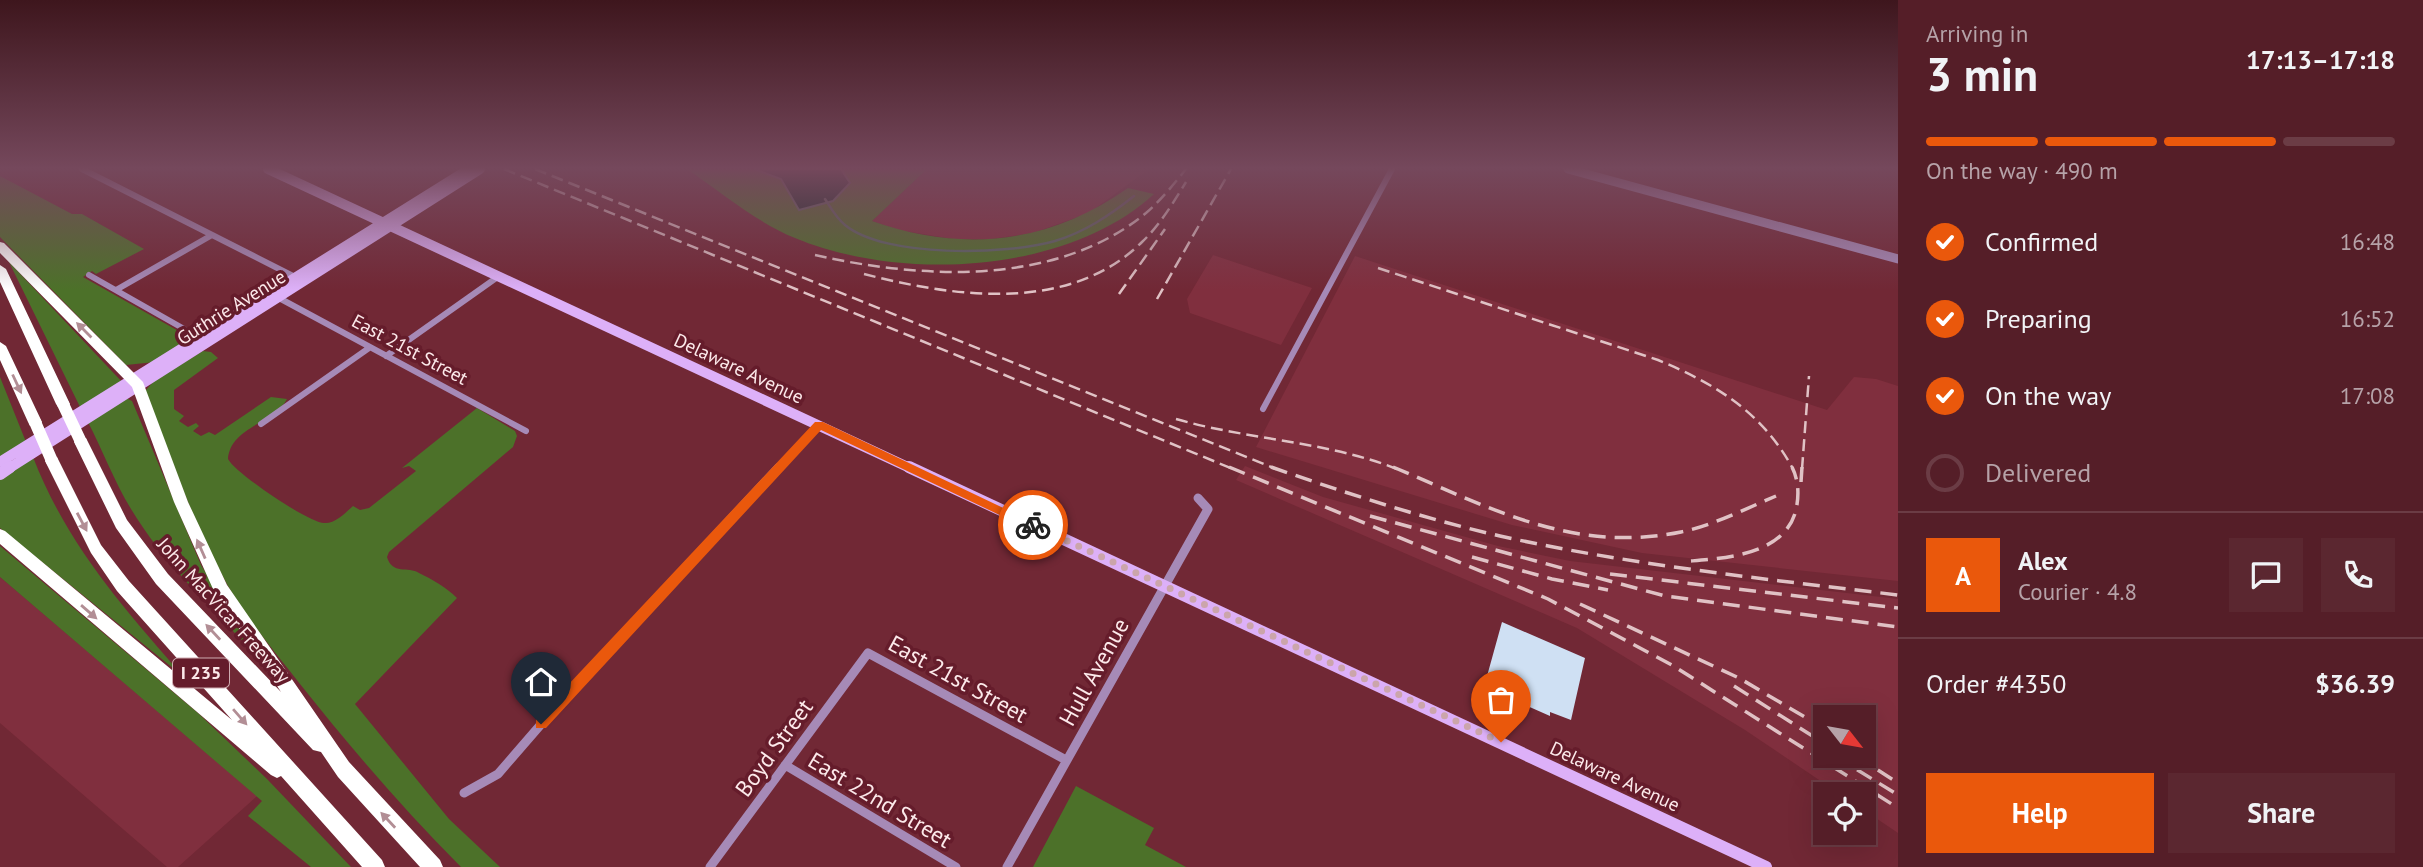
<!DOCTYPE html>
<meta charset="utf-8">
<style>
:root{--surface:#551e28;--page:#5b2730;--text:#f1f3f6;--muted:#b6a2a8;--line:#6b3c45;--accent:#ea580c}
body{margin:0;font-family:"PT Sans",sans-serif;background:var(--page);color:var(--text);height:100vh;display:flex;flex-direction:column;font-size:26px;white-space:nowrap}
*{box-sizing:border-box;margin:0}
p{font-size:23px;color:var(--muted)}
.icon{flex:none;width:38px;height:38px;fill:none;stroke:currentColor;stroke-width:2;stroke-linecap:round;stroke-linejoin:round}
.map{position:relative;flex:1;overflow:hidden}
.side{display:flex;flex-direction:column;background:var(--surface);width:525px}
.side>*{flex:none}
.needle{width:46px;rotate:121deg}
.controls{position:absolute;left:1813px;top:705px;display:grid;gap:14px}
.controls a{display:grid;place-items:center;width:63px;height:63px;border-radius:0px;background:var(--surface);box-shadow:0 7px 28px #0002,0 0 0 2px var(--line);font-size:35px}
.pin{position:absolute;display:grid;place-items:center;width:60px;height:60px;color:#fff;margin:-72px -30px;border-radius:50% 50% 50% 0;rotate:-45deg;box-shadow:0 0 7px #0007}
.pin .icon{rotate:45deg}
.courier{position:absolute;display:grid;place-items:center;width:70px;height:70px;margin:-35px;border:5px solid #ea580c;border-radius:50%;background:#fff;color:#222;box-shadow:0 2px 9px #0007}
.headline em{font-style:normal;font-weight:700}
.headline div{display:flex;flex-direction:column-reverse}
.headline{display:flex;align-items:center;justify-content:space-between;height:119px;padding:0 28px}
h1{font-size:46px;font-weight:700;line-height:52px}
.bar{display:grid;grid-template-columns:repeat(4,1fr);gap:10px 7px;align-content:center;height:84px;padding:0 28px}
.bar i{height:9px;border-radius:5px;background:var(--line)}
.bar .selected{background:var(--accent)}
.bar p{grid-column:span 4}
.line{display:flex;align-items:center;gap:18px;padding:0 28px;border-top:2px solid var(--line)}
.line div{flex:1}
.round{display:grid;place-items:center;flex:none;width:74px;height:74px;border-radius:0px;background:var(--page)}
ol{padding:0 28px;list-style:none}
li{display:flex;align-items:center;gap:21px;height:77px}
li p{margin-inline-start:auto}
li .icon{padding:7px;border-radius:50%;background:var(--accent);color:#fff;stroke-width:4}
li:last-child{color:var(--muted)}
li i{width:38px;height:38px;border:4px solid var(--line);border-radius:50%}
.primary-button{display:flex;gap:14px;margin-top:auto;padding:14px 28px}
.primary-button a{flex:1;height:80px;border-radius:0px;background:var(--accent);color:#fff;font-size:28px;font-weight:700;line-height:80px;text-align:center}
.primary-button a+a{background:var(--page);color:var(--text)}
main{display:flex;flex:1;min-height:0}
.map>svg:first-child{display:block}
.built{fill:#802f3e;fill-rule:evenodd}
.green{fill:#4c7129}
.water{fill:#122c2b;stroke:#586564;stroke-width:2}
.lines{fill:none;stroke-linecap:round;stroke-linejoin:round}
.stream{stroke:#586564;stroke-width:2.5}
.building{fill:#cfe0f3}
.minor-far1{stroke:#a68ab7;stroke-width:6}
.minor{stroke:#a68ab7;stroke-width:9}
.tertiary{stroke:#a68ab7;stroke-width:9}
.secondary-far1{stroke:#ddb0f8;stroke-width:10}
.secondary{stroke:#ddb0f8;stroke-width:12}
.motorway{fill:#fff;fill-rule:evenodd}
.rail-far1{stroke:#e0c2c5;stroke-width:2.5;stroke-dasharray:12 6;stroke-linecap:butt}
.rail{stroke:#e0c2c5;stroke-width:3.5;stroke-dasharray:17 9;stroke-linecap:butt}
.motorway-bridge{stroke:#fff;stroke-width:12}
.oneway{fill:#b28e95}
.route{fill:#ea580c}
.done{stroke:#cba5ab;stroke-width:7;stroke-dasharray:0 12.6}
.labels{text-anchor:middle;stroke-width:7;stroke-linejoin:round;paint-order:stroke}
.shield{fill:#651c2b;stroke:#cfacb1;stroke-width:2}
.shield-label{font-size:18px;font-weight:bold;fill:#fce9ea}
.street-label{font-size:19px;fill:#fce9ea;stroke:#651c2b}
.near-street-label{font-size:23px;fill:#fce9ea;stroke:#651c2b}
</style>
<main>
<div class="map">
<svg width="1898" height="867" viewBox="0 0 1898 867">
<rect width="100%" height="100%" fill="#712835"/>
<path class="built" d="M927,169H1149L1089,213L1033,233L991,239H953L898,230L872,221Z
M1213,255L1312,288L1281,345L1190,313L1187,299Z
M1355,256L1827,410L1854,377L1876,379L1898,386V581L1642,553L1512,525L1256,447Z
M1245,466L1323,497L1498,546L1570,561L1898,599V833L1864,810V794H1840L1745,730L1577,628L1236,480ZM1825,718H1864V756H1825Z
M0,577L257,796L178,867H167L0,723Z"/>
<path class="green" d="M687,169H927L872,221C963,253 1049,244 1128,188L1154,194C1067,274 901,282 795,238C756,222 722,193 687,169Z
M0,176L72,214H82L144,249L96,274L92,271L83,277L189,337L188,340L155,362L126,365L0,237Z
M9,262L123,383L81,409Z
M203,351L211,352L218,358L174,390V409L184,416L179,421L188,427L196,423L199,426L193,431L201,436L209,432L215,435L271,397L287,399C275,423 230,427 228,459C235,473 309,523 324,523C335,524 345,513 353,506L360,510L369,508L416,471L409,466L402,468L477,408L515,431L517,436L513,447L389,552L387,557C392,575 408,566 419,573C432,579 447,588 457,598L355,704L449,819L500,867H461C403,809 351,748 300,684C275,652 248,621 228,586C194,525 170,457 145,391L154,381Z
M0,377L26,442L0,458Z
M126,398L132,401L201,565L251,646L249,648C207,603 163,562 131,509C114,481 103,451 88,422Z
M33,457C66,543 124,609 184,677L0,528V478Z
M0,546L198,713L267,779L351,867H311L248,816L262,801L0,577Z
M1076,786L1154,828L1145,845L1186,867H1033Z"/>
<path class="water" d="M754,169H841L850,183L833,201L799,210L781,179Z"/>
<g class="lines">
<path class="stream" d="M825,199C831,208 836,218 845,225C885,258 1006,255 1055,241C1085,232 1110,215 1134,196"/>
</g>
<path class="building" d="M1502,622L1585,658L1571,720L1550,712V716L1484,687Z"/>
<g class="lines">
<path class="minor-far1" d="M82,169L295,277
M89,275L200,338
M116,290L212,235
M279,298L526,431
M386,356L499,276
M1263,409L1392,169
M261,424L369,348
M778,469L819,425"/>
<path class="minor" d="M785,765L956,867
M464,793L498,774L556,707L779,467
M710,867L868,653L1066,760
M1007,867L1208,509L1198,498"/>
<path class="tertiary" d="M1568,169L1898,259"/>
<path class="secondary-far1" d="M268,169L912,469
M0,462L466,171
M8,469L480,169"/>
<path class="secondary" d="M909,467L1766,867
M0,474L10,467"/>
<path class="motorway" d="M0,242L4,243L143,382L188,502L227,585L349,762L440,860L443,867H420L338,777L321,752L313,750L156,584L116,528L74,442L76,438H86L127,520L168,574L281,692L213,589L174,502L132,387L0,253Z
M0,265L6,269L70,404L68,407H58L56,404L0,282Z
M0,342L6,346L42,422L40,426H30L28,422L0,360Z
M52,456L57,457L101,545L129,581L382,860L385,867H362L281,776L277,778L271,775L0,544V529L5,531L232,720L117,591L91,553L45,461L47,457Z"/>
<path class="rail-far1" d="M504,169L1233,469
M535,169L1276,469
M815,255C921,279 1056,287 1146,213C1161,200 1174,184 1186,169
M1378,268L1658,360C1716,384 1763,413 1793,469
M864,274C954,297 1069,314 1142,242C1160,225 1173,203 1186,182
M1119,294L1165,229
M1157,299L1231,169
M1176,419C1249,440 1326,441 1397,469
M1802,469L1809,376"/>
<path class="rail" d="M1229,467L1548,599L1672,665L1898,808
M1271,467C1346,493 1422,518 1500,536C1631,565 1765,579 1898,595
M1393,467C1489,507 1572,554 1681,532C1714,525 1745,509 1776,496
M1801,482L1802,467
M1370,516L1665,596L1898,627
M1472,557L1552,579L1608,590
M1691,561C1728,558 1785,554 1796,510C1799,496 1799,481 1792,467
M1610,574L1898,608
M1580,604L1739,678L1825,729
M1734,686L1825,744
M1835,756L1898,795
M1856,756L1898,783"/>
<path class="motorway-bridge" d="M63,404L81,442
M35,422L52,461"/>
</g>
<defs><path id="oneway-solid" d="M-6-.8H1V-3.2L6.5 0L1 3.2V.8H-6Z" transform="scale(1.75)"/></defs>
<g class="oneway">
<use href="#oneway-solid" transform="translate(84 330) rotate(-135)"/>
<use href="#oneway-solid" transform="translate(17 384) rotate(65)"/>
<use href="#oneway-solid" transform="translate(82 522) rotate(62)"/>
<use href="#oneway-solid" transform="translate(201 549) rotate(-114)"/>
<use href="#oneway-solid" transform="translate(89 612) rotate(41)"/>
<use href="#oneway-solid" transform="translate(213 632) rotate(-133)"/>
<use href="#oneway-solid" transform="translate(240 717) rotate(49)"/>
<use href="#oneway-solid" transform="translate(388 820) rotate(-133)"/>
</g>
<linearGradient id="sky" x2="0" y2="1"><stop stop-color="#3e161d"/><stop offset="0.58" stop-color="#75485c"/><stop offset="1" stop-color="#75485c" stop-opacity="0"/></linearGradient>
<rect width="1898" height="290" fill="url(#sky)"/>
<path class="route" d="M815,422H823L1039,525L1038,529H1029L821,430L546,728H536V719Z"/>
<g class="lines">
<path class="done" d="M1033,525L1501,742"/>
</g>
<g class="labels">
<rect class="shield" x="173" y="658.5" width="56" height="29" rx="5"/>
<g class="shield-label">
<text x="201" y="679">I 235</text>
</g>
<g class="street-label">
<text transform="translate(231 307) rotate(-32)" y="7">Guthrie Avenue</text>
<text transform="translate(410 349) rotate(28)" y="7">East 21st Street</text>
<text transform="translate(739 368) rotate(25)" y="7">Delaware Avenue</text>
<text transform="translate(224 610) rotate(48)" y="7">John MacVicar Freeway</text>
<text transform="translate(1615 776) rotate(25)" y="7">Delaware Avenue</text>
</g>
<g class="near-street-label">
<text transform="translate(1094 672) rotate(-61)" y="8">Hull Avenue</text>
<text transform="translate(958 679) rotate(29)" y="8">East 21st Street</text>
<text transform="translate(774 748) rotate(-54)" y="8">Boyd Street</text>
<text transform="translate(880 800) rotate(31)" y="8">East 22nd Street</text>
</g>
</g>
</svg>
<div class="controls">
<a><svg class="needle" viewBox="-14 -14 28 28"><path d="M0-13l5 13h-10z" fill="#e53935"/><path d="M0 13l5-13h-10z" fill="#b6a2a8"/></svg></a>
<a><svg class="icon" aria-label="locate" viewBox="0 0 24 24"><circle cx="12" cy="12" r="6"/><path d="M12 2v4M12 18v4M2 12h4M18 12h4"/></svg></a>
</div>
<div class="pin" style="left:1501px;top:742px;background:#ea580c"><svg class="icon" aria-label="bag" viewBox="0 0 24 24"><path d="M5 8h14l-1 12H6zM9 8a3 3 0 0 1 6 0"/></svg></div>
<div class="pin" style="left:541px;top:724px;background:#1f2937"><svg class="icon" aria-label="home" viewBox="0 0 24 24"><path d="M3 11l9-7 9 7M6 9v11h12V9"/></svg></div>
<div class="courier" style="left:1033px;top:525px"><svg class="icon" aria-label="bike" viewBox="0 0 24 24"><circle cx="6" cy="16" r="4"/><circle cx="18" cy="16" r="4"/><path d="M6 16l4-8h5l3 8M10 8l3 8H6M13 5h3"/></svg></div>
</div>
<section class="side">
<div class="headline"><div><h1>3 min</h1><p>Arriving in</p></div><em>17:13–17:18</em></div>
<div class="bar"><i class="selected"></i><i class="selected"></i><i class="selected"></i><i></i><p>On the way · 490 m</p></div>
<ol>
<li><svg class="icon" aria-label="check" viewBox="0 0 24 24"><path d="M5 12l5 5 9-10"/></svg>Confirmed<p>16:48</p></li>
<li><svg class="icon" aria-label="check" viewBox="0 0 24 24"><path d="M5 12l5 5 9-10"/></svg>Preparing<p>16:52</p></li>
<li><svg class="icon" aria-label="check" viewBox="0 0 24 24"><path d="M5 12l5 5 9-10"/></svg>On the way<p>17:08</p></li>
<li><i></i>Delivered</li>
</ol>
<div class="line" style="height:126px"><b class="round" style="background:var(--accent);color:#fff">A</b><div><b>Alex</b><p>Courier · 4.8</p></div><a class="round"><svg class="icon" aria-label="chat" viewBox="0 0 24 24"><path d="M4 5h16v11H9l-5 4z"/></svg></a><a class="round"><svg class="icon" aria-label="phone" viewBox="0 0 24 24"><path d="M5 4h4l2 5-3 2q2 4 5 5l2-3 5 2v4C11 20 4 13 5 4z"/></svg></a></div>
<div class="line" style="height:91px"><div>Order #4350</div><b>$36.39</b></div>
<div class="primary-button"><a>Help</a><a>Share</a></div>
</section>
</main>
